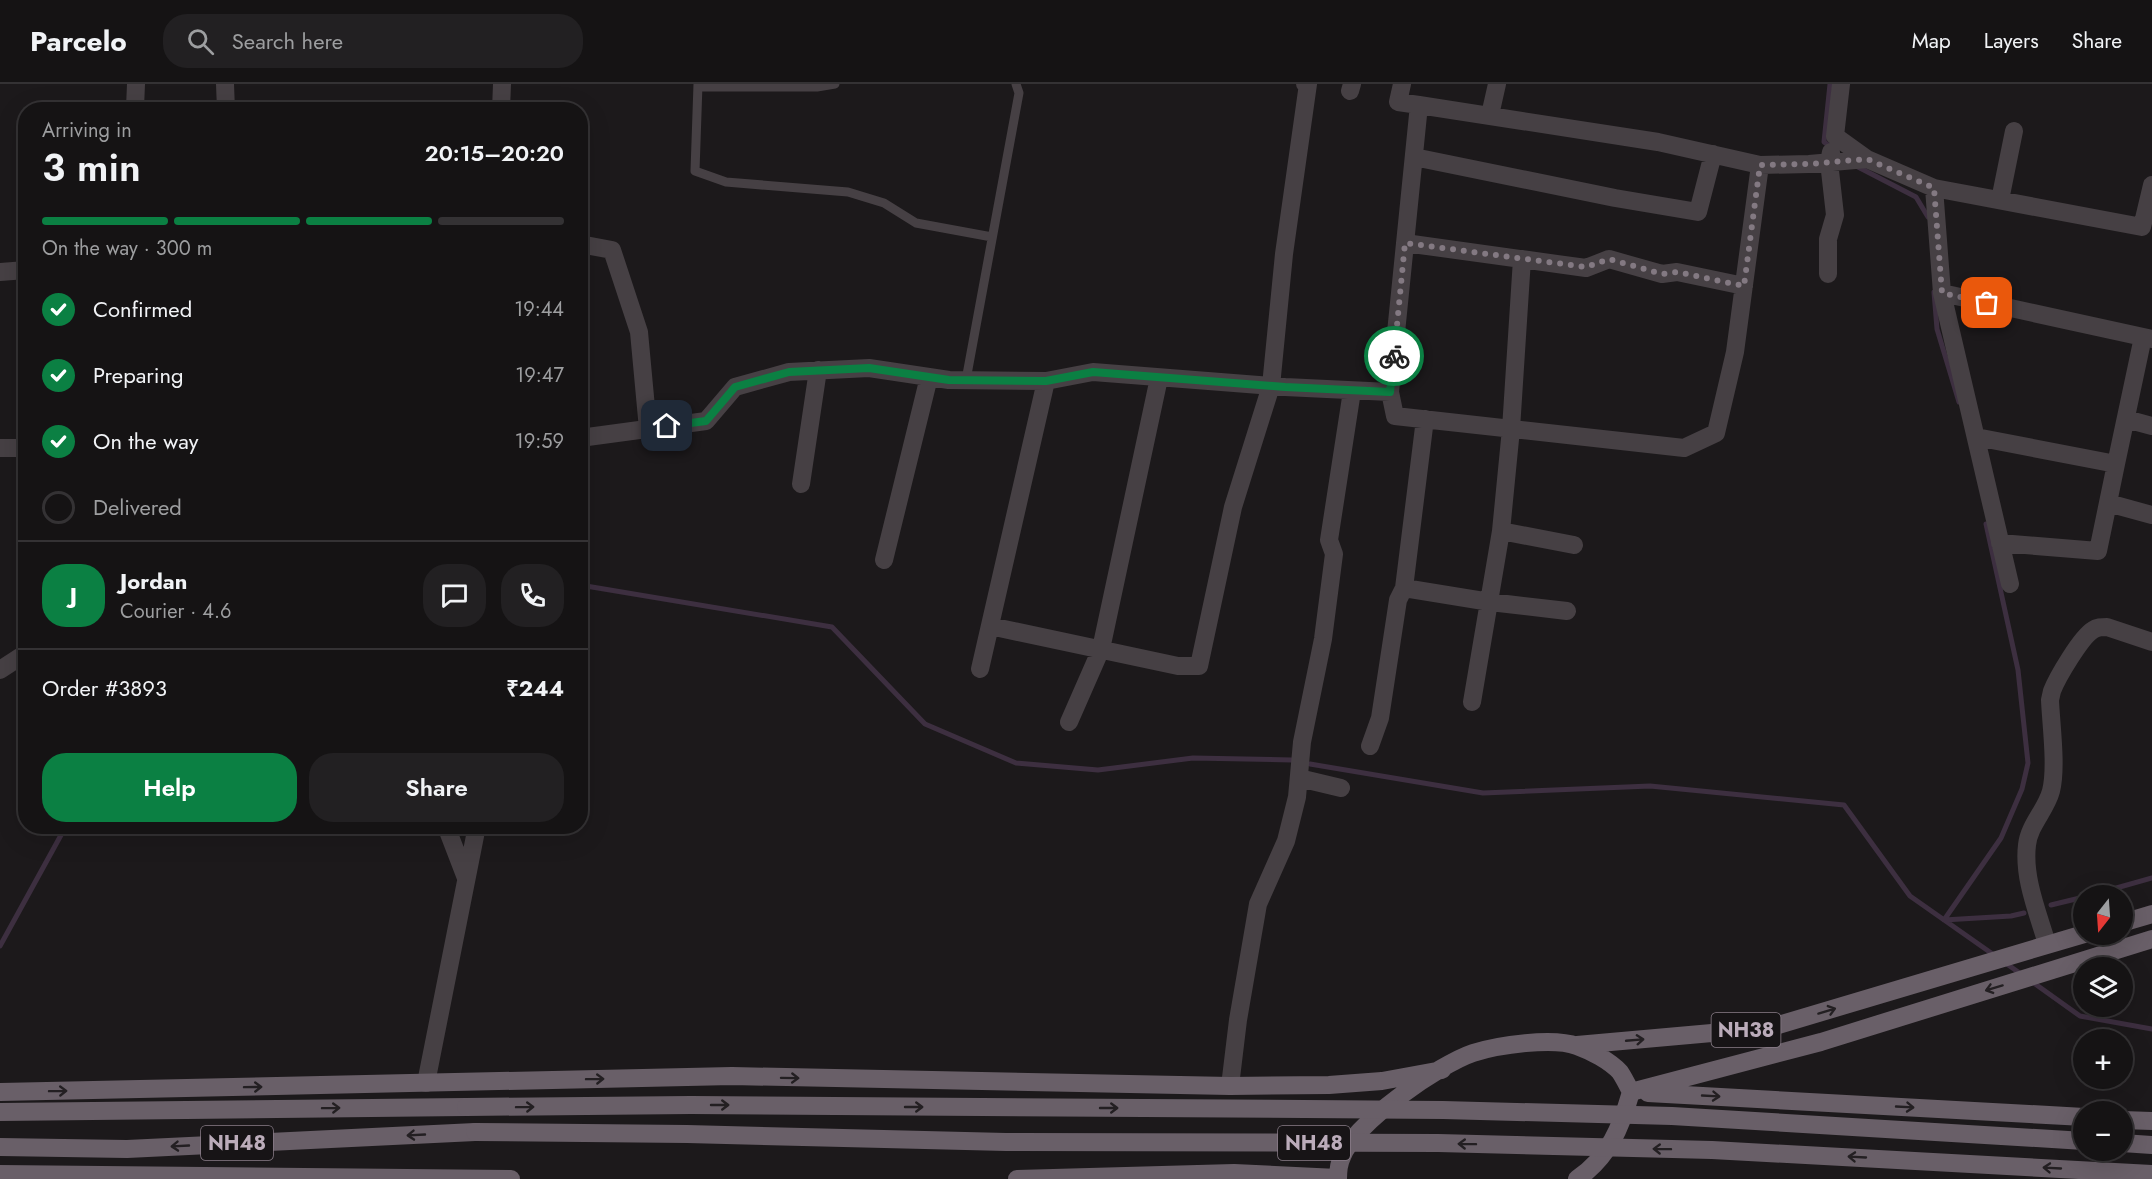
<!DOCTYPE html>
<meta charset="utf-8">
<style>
:root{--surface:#151314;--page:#222022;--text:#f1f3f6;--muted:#9d9ea0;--line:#343234;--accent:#0b8043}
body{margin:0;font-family:Jost,sans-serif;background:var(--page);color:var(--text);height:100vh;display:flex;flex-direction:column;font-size:22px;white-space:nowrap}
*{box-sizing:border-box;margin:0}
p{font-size:20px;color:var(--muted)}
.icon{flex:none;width:33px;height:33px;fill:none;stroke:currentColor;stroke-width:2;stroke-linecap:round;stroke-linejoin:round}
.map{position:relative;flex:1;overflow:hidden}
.drawer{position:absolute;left:18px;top:18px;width:570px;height:732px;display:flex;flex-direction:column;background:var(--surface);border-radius:24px;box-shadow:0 6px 24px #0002,0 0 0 2px var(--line)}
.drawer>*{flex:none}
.needle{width:39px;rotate:197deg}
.buttons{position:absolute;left:2073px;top:801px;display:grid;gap:12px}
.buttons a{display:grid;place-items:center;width:60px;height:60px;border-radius:50%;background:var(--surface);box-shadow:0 6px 24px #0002,0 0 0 2px var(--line);font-size:30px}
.pin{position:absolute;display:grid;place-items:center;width:51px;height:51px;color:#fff;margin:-26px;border-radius:12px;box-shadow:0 3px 9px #0006}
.courier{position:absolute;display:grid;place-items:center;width:60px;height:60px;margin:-30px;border:4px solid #0b8043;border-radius:50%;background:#fff;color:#222;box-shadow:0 2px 8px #0007}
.headline em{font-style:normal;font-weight:600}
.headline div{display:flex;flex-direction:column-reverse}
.headline{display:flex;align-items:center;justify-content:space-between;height:102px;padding:0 24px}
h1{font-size:39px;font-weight:600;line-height:45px}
.bar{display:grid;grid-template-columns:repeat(4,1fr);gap:9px 6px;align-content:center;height:72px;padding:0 24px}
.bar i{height:8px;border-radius:4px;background:var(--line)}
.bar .selected{background:var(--accent)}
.bar p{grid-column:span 4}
.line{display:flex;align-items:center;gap:15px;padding:0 24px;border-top:2px solid var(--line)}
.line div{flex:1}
.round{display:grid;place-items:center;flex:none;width:63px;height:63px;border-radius:24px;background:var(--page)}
ol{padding:0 24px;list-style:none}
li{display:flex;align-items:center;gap:18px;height:66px}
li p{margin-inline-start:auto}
li .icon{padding:6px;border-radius:50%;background:var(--accent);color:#fff;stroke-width:4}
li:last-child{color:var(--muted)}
li i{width:33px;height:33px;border:3px solid var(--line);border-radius:50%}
.action{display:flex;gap:12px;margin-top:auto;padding:12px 24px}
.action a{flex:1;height:69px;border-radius:24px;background:var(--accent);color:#fff;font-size:24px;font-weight:600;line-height:69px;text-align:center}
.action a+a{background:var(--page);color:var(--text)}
header{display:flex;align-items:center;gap:36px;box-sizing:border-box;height:84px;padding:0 30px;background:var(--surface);border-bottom:2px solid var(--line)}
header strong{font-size:28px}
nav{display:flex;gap:33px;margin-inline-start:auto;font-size:21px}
.search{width:420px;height:54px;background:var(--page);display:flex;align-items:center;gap:15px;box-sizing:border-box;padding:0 21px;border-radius:24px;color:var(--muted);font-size:22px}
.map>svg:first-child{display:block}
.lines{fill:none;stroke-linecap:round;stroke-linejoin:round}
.stream{stroke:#3d2f40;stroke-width:5}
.service{stroke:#464044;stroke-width:9}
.minor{stroke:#464044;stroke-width:18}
.trunk{stroke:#695f68;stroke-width:18}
.trunk-bridge{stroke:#695f68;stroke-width:18}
.oneway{stroke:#231f22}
.done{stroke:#837982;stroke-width:6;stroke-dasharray:0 10.8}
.route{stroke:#0b8043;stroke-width:8}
.labels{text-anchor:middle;stroke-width:6;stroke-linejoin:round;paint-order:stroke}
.shield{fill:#171416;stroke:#8a7e89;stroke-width:1.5}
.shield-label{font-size:20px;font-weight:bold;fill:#bbacba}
</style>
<header>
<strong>Parcelo</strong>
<div class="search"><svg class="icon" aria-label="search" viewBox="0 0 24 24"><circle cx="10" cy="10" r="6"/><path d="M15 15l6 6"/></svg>Search here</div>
<nav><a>Map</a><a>Layers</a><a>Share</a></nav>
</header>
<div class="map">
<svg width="2152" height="1095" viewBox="0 0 2152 1095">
<rect width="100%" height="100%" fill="#1c191b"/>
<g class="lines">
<path class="stream" d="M1830,0L1824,58L1832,64
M1858,83L1916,113L1928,133
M1934,208L1937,245L1959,318
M580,501L832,543L925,640L1016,679L1098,686L1193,674L1292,676
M1310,680L1483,709L1650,702L1844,721L1910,812L1994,871
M2088,812L2152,794
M2051,821L2084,813
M1944,836L2001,754L2022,705L2028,679L2018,586L1986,440
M1944,836L2011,832L2024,829
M0,862L66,742
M2004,878L2021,890
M2031,897L2080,932L2152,945"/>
<path class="service" d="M698,0L695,87L726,98L848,108L884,119L916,139L992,153
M698,3H817L835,0
M966,296L1019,9L1016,0"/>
<path class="minor" d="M225,0L226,26
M1402,0L1398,18L1419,21
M1841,0L1835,52L1867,75L1934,104L1942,209L2010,500
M1350,7L1352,0
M135,24L136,0
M501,26L502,0
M1490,31L1497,0
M1414,73L1615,114L1698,128L1713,70
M1934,104L2142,143L2152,101
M2000,116L2014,47
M1405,159L1586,184L1609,175L1662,190L1677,188L1744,202
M580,160L612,166L639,248L648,345
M0,188L26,186
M1828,190V155L1835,131L1829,78L1831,68
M1942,209L2152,255
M1390,308L1419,21L1658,58L1760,81L1809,80L1867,75
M2126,335L2152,342
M1976,353L2116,380L2143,253
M580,354L706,337L735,303L789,288L869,284L949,296L1046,297L1093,288L1285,303L1390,308L1395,332L1684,364L1716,349L1735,268L1760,81
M0,364H26
M801,400L818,286
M2108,419L2152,431
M1501,447L1574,461
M2000,459L2098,467L2116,380
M884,476L929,293
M1404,504L1490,518L1567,527
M990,542L1178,582H1199L1233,423L1271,302L1284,170L1308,0H1305
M980,585L1046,297
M0,586L26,569
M1472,618L1501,447L1511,345L1522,175
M1069,638L1101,565L1159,294
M1370,662L1380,634L1398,516L1404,504L1425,335
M1299,694L1341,704
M446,742L466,794
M2047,860C2038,829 2023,794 2027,761C2029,741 2046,726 2051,707C2057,683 2051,641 2050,616L2052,607C2057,594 2081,553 2093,546C2097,543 2101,543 2107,543L2152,558
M426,999L477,742
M1230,1002L1238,936L1258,820L1286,757L1297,713L1302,658L1323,555L1334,470L1329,456L1352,307"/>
<path class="trunk" d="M2122,839L2152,830
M1577,961L1768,944L2084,850
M0,1008L732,992L1230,1002L1329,1001L1382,997L1442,986
M1631,1008L1821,958L2152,855
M1648,1009L2084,1033
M0,1028L466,1023
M2122,1036L2152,1037
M2122,1059L2152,1061
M0,1063L127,1065L475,1048
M0,1090L511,1095
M1017,1095L1234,1089L1337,1094
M1338,1095C1338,1088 1339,1079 1342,1073C1354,1039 1440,980 1473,969C1498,961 1553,953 1577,962C1591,967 1610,977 1620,988C1624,994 1628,1002 1631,1008C1621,1043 1609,1073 1577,1095"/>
<path class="trunk-bridge" d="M466,1023L691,1021L1443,1026L1672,1032L2084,1057
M475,1048L687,1050L1006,1058L1438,1059L1712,1066L2152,1090"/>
</g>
<defs><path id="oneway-shaft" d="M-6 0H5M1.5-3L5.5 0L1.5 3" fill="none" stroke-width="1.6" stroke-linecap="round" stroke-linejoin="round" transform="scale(1.5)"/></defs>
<g class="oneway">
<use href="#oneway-shaft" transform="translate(1994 904) rotate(163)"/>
<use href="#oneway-shaft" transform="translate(1827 927) rotate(-17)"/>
<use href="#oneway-shaft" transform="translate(1635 956) rotate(-5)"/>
<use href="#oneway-shaft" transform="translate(790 994) rotate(1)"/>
<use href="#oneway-shaft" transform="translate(595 995) rotate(-1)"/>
<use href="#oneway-shaft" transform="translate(253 1003) rotate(-1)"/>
<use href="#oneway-shaft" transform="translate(58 1007) rotate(-1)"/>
<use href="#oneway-shaft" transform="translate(1711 1012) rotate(3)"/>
<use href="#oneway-shaft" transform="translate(720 1021)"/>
<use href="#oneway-shaft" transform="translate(525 1023) rotate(-1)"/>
<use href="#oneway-shaft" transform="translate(914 1023)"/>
<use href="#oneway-shaft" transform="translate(1905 1023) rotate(3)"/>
<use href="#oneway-shaft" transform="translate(331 1024) rotate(-1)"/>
<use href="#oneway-shaft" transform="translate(1109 1024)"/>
<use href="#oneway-shaft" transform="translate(416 1051) rotate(177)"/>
<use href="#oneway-shaft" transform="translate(1467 1060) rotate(-179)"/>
<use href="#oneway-shaft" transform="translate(180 1062) rotate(177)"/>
<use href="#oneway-shaft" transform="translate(1662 1065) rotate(-179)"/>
<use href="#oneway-shaft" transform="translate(1857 1073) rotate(-177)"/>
<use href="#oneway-shaft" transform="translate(2052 1084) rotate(-177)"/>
</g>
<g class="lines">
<path class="done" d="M1394,272L1405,159L1586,183L1609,175L1662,190L1677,188L1744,202L1760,81L1809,80L1867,75L1934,104L1942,209L1987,219"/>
<path class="route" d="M667,342L706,337L735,303L789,288L869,284L949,296L1046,297L1093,288L1285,303L1390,308L1394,272"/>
</g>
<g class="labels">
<g class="shield">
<rect x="1711.5" y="929" width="69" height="34" rx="4.5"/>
<rect x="201" y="1042" width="72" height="34" rx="4.5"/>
<rect x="1278" y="1042" width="72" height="34" rx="4.5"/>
</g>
<g class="shield-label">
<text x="1746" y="953">NH38</text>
<text x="237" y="1066">NH48</text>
<text x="1314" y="1066">NH48</text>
</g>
</g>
</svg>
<div class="buttons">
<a><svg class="needle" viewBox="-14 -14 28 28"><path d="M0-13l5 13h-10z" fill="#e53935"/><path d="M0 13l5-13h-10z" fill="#9d9ea0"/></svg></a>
<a><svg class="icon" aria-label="layers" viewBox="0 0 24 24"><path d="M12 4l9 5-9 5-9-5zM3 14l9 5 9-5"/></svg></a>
<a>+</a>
<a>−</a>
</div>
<div class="pin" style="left:1987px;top:219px;background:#ea580c"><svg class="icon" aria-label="bag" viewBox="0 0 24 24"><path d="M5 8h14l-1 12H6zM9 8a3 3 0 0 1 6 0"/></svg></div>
<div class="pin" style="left:667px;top:342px;background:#1f2937"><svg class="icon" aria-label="home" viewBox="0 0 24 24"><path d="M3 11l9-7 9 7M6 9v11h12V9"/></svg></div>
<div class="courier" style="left:1394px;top:272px"><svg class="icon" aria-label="bike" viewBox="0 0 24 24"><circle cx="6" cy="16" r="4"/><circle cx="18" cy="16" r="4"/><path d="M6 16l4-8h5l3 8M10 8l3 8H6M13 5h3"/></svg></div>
<section class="drawer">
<div class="headline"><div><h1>3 min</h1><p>Arriving in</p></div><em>20:15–20:20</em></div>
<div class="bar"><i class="selected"></i><i class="selected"></i><i class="selected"></i><i></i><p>On the way · 300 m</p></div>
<ol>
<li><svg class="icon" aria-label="check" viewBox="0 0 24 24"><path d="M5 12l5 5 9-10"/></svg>Confirmed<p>19:44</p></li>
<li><svg class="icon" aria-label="check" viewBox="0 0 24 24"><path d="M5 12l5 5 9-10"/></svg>Preparing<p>19:47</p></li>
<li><svg class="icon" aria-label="check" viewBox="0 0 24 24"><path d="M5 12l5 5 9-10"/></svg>On the way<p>19:59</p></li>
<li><i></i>Delivered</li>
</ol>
<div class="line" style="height:108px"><b class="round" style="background:var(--accent);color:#fff">J</b><div><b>Jordan</b><p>Courier · 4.6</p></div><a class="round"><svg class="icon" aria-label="chat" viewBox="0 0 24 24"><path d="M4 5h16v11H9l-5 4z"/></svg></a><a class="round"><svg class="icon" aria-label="phone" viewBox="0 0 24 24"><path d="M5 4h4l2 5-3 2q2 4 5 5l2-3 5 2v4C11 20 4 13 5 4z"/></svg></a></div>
<div class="line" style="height:78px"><div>Order #3893</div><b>₹244</b></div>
<div class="action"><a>Help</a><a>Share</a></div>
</section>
</div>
